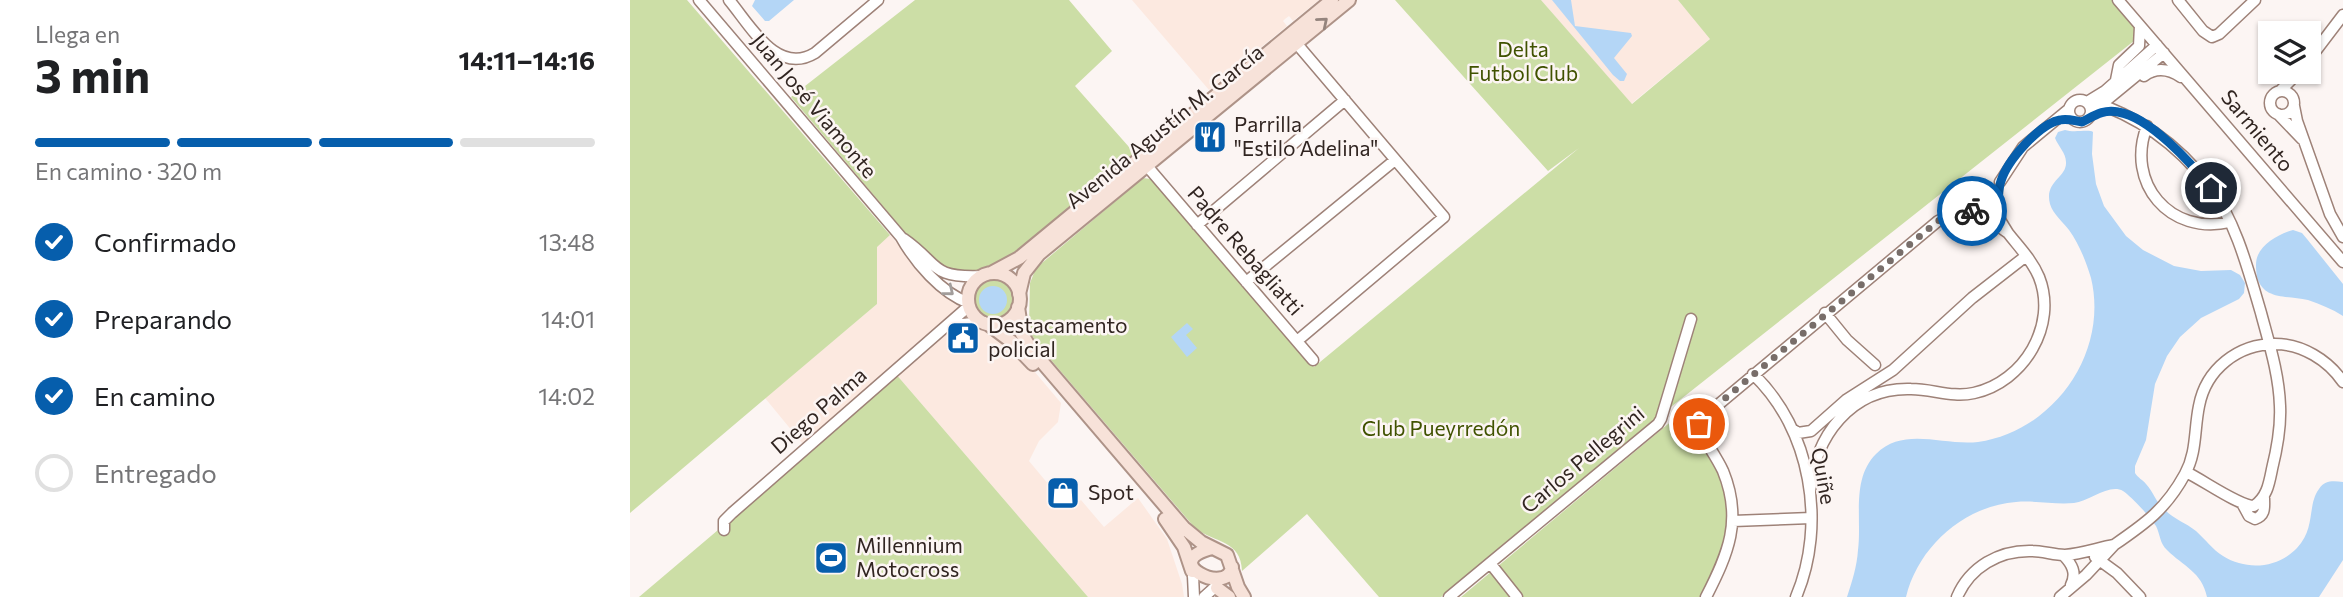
<!DOCTYPE html>
<html lang="es">
<meta charset="utf-8">
<style>
:root{--surface:#fff;--page:#f6f6f6;--text:#202124;--muted:#757577;--line:#e0e0e0;--accent:#065eac}
body{margin:0;font-family:Commissioner,sans-serif;background:var(--page);color:var(--text);height:100vh;display:flex;flex-direction:column;font-size:26px;white-space:nowrap}
*{box-sizing:border-box;margin:0}
p{font-size:23px;color:var(--muted)}
.icon{flex:none;width:38px;height:38px;fill:none;stroke:currentColor;stroke-width:2;stroke-linecap:round;stroke-linejoin:round}
.map{position:relative;flex:1;overflow:hidden}
.side{display:flex;flex-direction:column;background:var(--surface);width:630px}
.side>*{flex:none}
.fabs{position:absolute;left:1628px;top:21px;display:grid;gap:14px}
.fabs a{display:grid;place-items:center;width:63px;height:63px;border-radius:0px;background:var(--surface);box-shadow:0 2px 5px #0004;font-size:35px}
.pin{position:absolute;display:grid;place-items:center;width:60px;height:60px;color:#fff;margin:-30px;border:4px solid #fff;border-radius:50%;box-shadow:0 2px 7px #0007}
.courier{position:absolute;display:grid;place-items:center;width:70px;height:70px;margin:-35px;border:5px solid #065eac;border-radius:50%;background:#fff;color:#222;box-shadow:0 2px 9px #0007}
.summary em{font-style:normal;font-weight:700}
.summary div{display:flex;flex-direction:column-reverse}
.summary{display:flex;align-items:center;justify-content:space-between;height:119px;padding:0 35px}
h1{font-size:46px;font-weight:700;line-height:52px}
.bar{display:grid;grid-template-columns:repeat(4,1fr);gap:10px 7px;align-content:center;height:84px;padding:0 35px}
.bar i{height:9px;border-radius:5px;background:var(--line)}
.bar .active{background:var(--accent)}
.bar p{grid-column:span 4}
ol{padding:0 35px;list-style:none}
li{display:flex;align-items:center;gap:21px;height:77px}
li p{margin-inline-start:auto}
li .icon{padding:7px;border-radius:50%;background:var(--accent);color:#fff;stroke-width:4}
li:last-child{color:var(--muted)}
li i{width:38px;height:38px;border:4px solid var(--line);border-radius:50%}
main{display:flex;flex:1;min-height:0}
.map>svg:first-child{display:block}
.commercial{fill:#fce9e0}
.green{fill:#ccdea6}
.water{fill:#b4d6f6}
.lines{fill:none;stroke-linecap:round;stroke-linejoin:round}
.minor-casing{stroke:#9e8278;stroke-width:13}
.major-casing{stroke:#ae9388;stroke-width:16}
.minor{stroke:#fff;stroke-width:10}
.major{stroke:#f7e2d9;stroke-width:12}
.oneway{stroke:#94847d}
.oneway2{stroke:#a29d9b}
.done{stroke:#786e6a;stroke-width:7;stroke-dasharray:0 12.6}
.route{stroke:#065eac;stroke-width:9}
.labels{text-anchor:middle;stroke-width:5;stroke-linejoin:round;paint-order:stroke}
.park-label{font-size:21px;fill:#405200;stroke:#fcf5f3}
.street-label{font-size:21px;fill:#312521;stroke:#fcf5f3}
.poi-label{font-size:21px;fill:#312521;stroke:#fcf5f3;text-anchor:start}
</style>
<main>
<section class="side">
<div class="summary"><div><h1>3 min</h1><p>Llega en</p></div><em>14:11–14:16</em></div>
<div class="bar"><i class="active"></i><i class="active"></i><i class="active"></i><i></i><p>En camino · 320 m</p></div>
<ol>
<li><svg class="icon" aria-label="check" viewBox="0 0 24 24"><path d="M5 12l5 5 9-10"/></svg>Confirmado<p>13:48</p></li>
<li><svg class="icon" aria-label="check" viewBox="0 0 24 24"><path d="M5 12l5 5 9-10"/></svg>Preparando<p>14:01</p></li>
<li><svg class="icon" aria-label="check" viewBox="0 0 24 24"><path d="M5 12l5 5 9-10"/></svg>En camino<p>14:02</p></li>
<li><i></i>Entregado</li>
</ol>
</section>
<div class="map">
<svg width="1713" height="597" viewBox="0 0 1713 597">
<rect width="100%" height="100%" fill="#fcf5f3"/>
<path class="commercial" d="M502,0H689L663,21L659,16L655,19L653,21L657,26L579,90Z
M911,0H1048L1081,38L1001,104Z
M260,235L306,288L325,299L329,305V311L172,443L135,398L247,304V246Z
M327,326L361,332L388,352L431,403L428,422L409,441L399,461L439,509L451,500L474,527L508,498L537,539L552,584L554,597H458L265,373L315,332Z"/>
<path class="green" d="M0,0H57L260,235L247,247V304L0,513Z
M285,0H439L482,51L445,86L507,156L388,255L342,272L328,274L309,265L303,256L278,236L161,97Z
M765,0H911L1002,104L1080,39L1048,0H1485L1514,33L1008,433L811,597H749L677,514L612,571C611,540 585,543 565,528L409,346L400,332L399,325L400,283L406,268L513,178L521,179L684,367L949,148L918,171Z
M343 299a20 20 0 1 1 40 0a20 20 0 1 1-40 0Z
M265,373L458,597H9L180,452Z
M1050,414L1066,433L1090,472L1098,495V534L1074,597H831Z"/>
<path class="water" d="M125,0H164L139,21H135L122,6Z
M922,0H941L945,26L1001,33L1002,36L984,58L997,74L994,81H990L983,75Z
M1435,130C1444,133 1459,129 1463,132L1462,154L1466,184L1474,206L1496,236L1513,250L1544,266L1571,271L1601,270L1610,275L1615,283L1614,293L1609,299L1571,318L1550,337L1537,356L1525,384L1516,440L1505,466V473C1508,478 1513,480 1516,484C1524,493 1525,501 1535,510C1544,519 1556,523 1566,531C1575,539 1583,550 1593,556C1617,571 1648,568 1667,548C1686,528 1677,505 1689,489C1695,480 1703,481 1713,482V560L1689,597H1577C1572,572 1553,566 1537,550C1530,544 1530,534 1526,526C1521,518 1501,496 1493,491C1480,483 1459,501 1444,503C1425,505 1405,500 1386,502C1334,506 1288,547 1276,597H1217C1222,582 1227,566 1228,550C1232,519 1221,479 1246,454C1274,426 1313,446 1348,442C1424,431 1479,353 1461,278C1456,261 1449,244 1439,230C1433,222 1423,214 1420,204C1414,181 1437,178 1436,162C1436,153 1428,146 1425,138L1428,132Z
M1663,230L1672,233L1677,239L1713,284V316C1702,309 1690,304 1678,300C1658,295 1634,301 1627,277C1626,270 1625,261 1628,255C1633,243 1651,233 1663,230Z
M349 300a14 14 0 1 1 28 0a14 14 0 1 1-28 0Z
M557,323L563,329L556,335L567,348L557,357L541,337Z"/>
<g class="lines">
<defs>
<path id="minor" d="M69,0L271,237C285,262 311,293 339,303
M99,0C120,25 147,76 185,53L248,0
M1488,0L1713,262
M1548,0L1573,31L1582,37L1589,34L1625,0
M1678,61L1713,15
M1514,76C1526,67 1539,69 1551,77
M1486,80L1489,65L1509,46L1510,26
M1650,91L1669,72
M1640 103a12 12 0 1 1 24 0a12 12 0 1 1-24 0Z
M1439 111a11 11 0 1 1 22 0a11 11 0 1 1-22 0Z
M1460,101C1509,116 1547,144 1579,185C1606,222 1618,269 1631,313C1639,343 1649,374 1650,406C1651,427 1647,449 1642,469C1639,484 1637,497 1624,506C1609,506 1573,480 1556,472
M1457,102L1475,91L1527,45
M1664,106L1667,121L1700,214L1713,237
M1461,113L1534,53
M1648,114L1672,139
M1517,126C1495,183 1540,236 1600,222
M517,166L683,360
M1370,182L1393,147L1439,109
M1346 206a11 11 0 1 1 22 0a11 11 0 1 1-22 0Z
M1354,216L1378,233L1370,220L1368,207
M567,225L715,100
M274,239C310,264 299,278 351,276
M616,282L765,160
M1195,313L1217,340L1245,365
M321,325L354,322
M667,341L814,217L667,44
M1123,374C1181,429 1197,524 1166,597
M1162,429L1168,433L1181,431L1216,400L1263,370L1342,298L1396,256
M1180,492C1184,437 1221,387 1281,389C1303,389 1322,398 1344,393C1394,382 1428,325 1409,277C1402,260 1389,247 1378,233
M1613,505L1619,516L1625,519C1636,515 1634,507 1634,498
M1103,521L1181,518
M94,530V521L102,513L339,306
M1484,545C1516,523 1536,509 1555,474C1567,452 1564,430 1569,406C1576,369 1608,344 1645,344C1672,344 1698,360 1713,382
M1433,555C1442,564 1447,573 1441,585
M1465,557L1487,573L1510,597
M860,563L887,597
M563,576L564,597
M574,597L584,588
M819,597L1028,424L1031,419L1061,319
M1076,597C1098,554 1113,520 1093,471C1087,458 1078,446 1071,433L1069,429L1071,419L1308,221L1331,210
M1327,597C1340,567 1369,550 1402,551C1413,551 1424,555 1435,555C1451,554 1468,548 1484,545L1456,575L1430,597"/>
<path id="major" d="M361,273L389,258L702,0
M338 299a26 26 0 1 1 52 0a26 26 0 1 1-52 0Z
M389,294L394,273L409,254L719,0
M388,307L392,334L401,349L554,528L571,542L597,555L608,587L614,597
M358,324L382,342L403,364
M535,519L554,547L562,571
M583,548C526,561 598,597 602,567
M587,588L599,597"/>
</defs>
<use href="#minor" class="minor-casing"/>
<use href="#major" class="major-casing"/>
<use href="#minor" class="minor"/>
<use href="#major" class="major"/>
</g>
<defs><path id="oneway-chevron" d="M-2-3.5L2.5 0L-2 3.5" fill="none" stroke-width="1.6" stroke-linecap="round" stroke-linejoin="round" transform="scale(1.75)"/></defs>
<use class="oneway" href="#oneway-chevron" transform="translate(693 22) rotate(-40)"/>
<use class="oneway2" href="#oneway-chevron" transform="translate(319 291) rotate(39)"/>
<g class="lines">
<path class="done" d="M1069,424L1075,415L1308,221L1331,210L1342,211"/>
<path class="route" d="M1342,211L1356,217L1365,213C1370,204 1367,192 1371,181C1377,161 1409,124 1430,120C1438,118 1444,121 1452,122C1464,116 1473,109 1488,112C1520,117 1561,163 1581,188"/>
</g>
<defs>
<symbol id="restaurant-square" viewBox="-11 -11 22 22"><rect x="-9" y="-9" width="18" height="18" rx="4" fill="#065eac" stroke="#fcf5f3"/><path d="M-5-6h1v4h1v-4h1v4h1v-4h1v5L-1.5 .5V6h-2V.5L-5-1ZM5-6V6H3V1.5H1.5Q1.5-4 5-6Z" fill="#fff"/></symbol>
<symbol id="civic-square" viewBox="-11 -11 22 22"><rect x="-9" y="-9" width="18" height="18" rx="4" fill="#065eac" stroke="#fcf5f3"/><path d="M-.6-6.5H3V-4.5H.6V-3L4-1V1h2V6H-6V1h2V-1L-.6-3ZM-1.2 2.5V6h2.4V2.5Z" fill="#fff"/></symbol>
<symbol id="shop-square" viewBox="-11 -11 22 22"><rect x="-9" y="-9" width="18" height="18" rx="4" fill="#065eac" stroke="#fcf5f3"/><path d="M-5-2.5h2.3a2.7 3.5 0 0 1 5.4 0H5L5.5 6h-11ZM-1.5-2.5h3a1.5 2.3 0 0 0-3 0Z" fill="#fff"/></symbol>
<symbol id="stadium-square" viewBox="-11 -11 22 22"><rect x="-9" y="-9" width="18" height="18" rx="4" fill="#065eac" stroke="#fcf5f3"/><path d="M0-5a6.5 5 0 1 0 0 10a6.5 5 0 1 0 0-10ZM-3.5-1.8h7v3.6h-7Z" fill="#fff"/></symbol>
</defs>
<g fill-rule="evenodd">
<use href="#restaurant-square" x="561" y="118" width="38" height="38"/>
<use href="#civic-square" x="314" y="319" width="38" height="38"/>
<use href="#shop-square" x="414" y="474" width="38" height="38"/>
<use href="#stadium-square" x="182" y="539" width="38" height="38"/>
</g>
<g class="labels">
<g class="park-label">
<text x="893" y="57">Delta<tspan x="893" dy="24">Futbol Club</tspan></text>
<text x="811" y="436">Club Pueyrredón</text>
</g>
<g class="street-label">
<text transform="translate(184 106) rotate(50)" y="7">Juan José Viamonte</text>
<text transform="translate(535 127) rotate(-39)" y="7">Avenida Agustín M. García</text>
<text transform="translate(1627 131) rotate(50)" y="7">Sarmiento</text>
<text transform="translate(615 251) rotate(49)" y="7">Padre Rebagliatti</text>
<text transform="translate(189 411) rotate(-41)" y="7">Diego Palma</text>
<text transform="translate(953 460) rotate(-40)" y="7">Carlos Pellegrini</text>
<text transform="translate(1193 476) rotate(80)" y="7">Quiñe</text>
</g>
<g class="poi-label">
<text x="604" y="132">Parrilla<tspan x="604" dy="24">"Estilo Adelina"</tspan></text>
<text x="358" y="333">Destacamento<tspan x="358" dy="24">policial</tspan></text>
<text x="458" y="500">Spot</text>
<text x="226" y="553">Millennium<tspan x="226" dy="24">Motocross</tspan></text>
</g>
</g>
</svg>
<div class="fabs">
<a><svg class="icon" aria-label="layers" viewBox="0 0 24 24"><path d="M12 4l9 5-9 5-9-5zM3 14l9 5 9-5"/></svg></a>
</div>
<div class="pin" style="left:1069px;top:424px;background:#ea580c"><svg class="icon" aria-label="bag" viewBox="0 0 24 24"><path d="M5 8h14l-1 12H6zM9 8a3 3 0 0 1 6 0"/></svg></div>
<div class="pin" style="left:1581px;top:188px;background:#1f2937"><svg class="icon" aria-label="home" viewBox="0 0 24 24"><path d="M3 11l9-7 9 7M6 9v11h12V9"/></svg></div>
<div class="courier" style="left:1342px;top:211px"><svg class="icon" aria-label="bike" viewBox="0 0 24 24"><circle cx="6" cy="16" r="4"/><circle cx="18" cy="16" r="4"/><path d="M6 16l4-8h5l3 8M10 8l3 8H6M13 5h3"/></svg></div>
</div>
</main>
